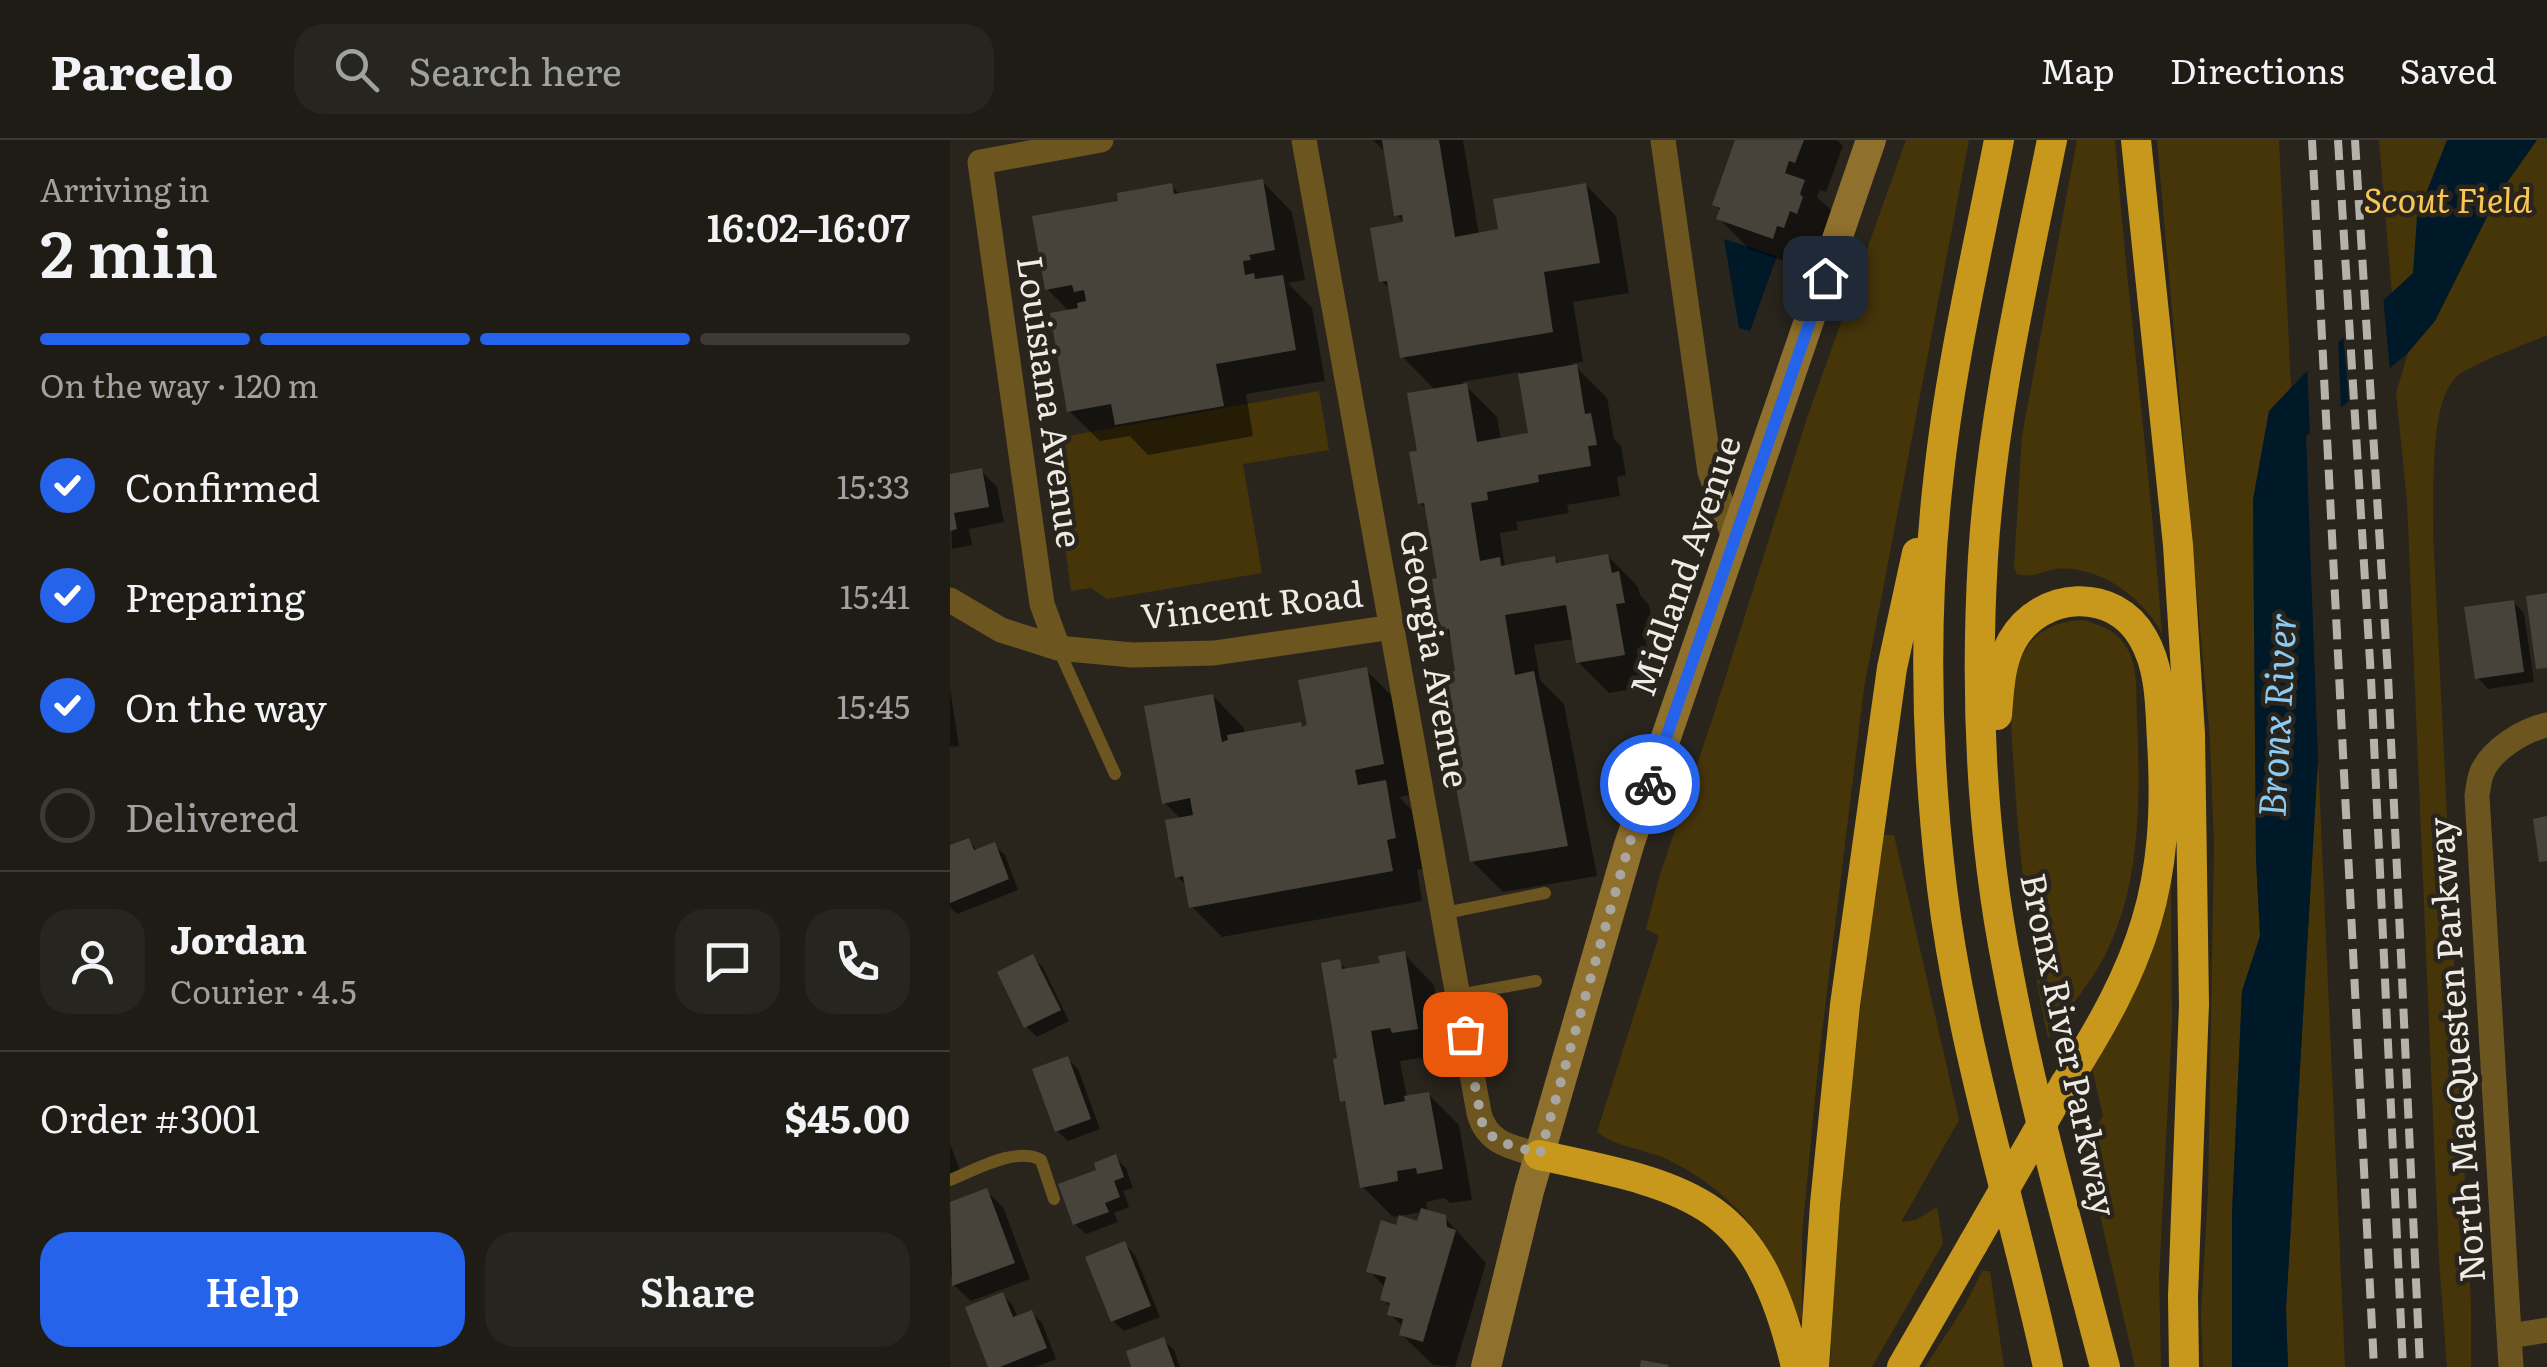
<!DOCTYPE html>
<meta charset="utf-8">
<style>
:root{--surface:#1f1c16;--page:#27251f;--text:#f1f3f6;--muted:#a1a1a1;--line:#3c3a35;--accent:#2563eb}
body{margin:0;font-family:Literata,serif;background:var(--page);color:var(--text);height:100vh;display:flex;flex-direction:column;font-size:38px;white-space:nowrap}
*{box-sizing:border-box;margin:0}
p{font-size:32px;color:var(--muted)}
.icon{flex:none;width:55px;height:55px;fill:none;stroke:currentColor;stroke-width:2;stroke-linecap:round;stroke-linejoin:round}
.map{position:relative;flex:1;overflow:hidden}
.side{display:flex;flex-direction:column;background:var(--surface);width:950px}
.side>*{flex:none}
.pin{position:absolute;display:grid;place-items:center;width:85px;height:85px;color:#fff;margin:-42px;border-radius:20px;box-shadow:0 5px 15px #0006}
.courier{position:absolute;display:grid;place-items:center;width:100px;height:100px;margin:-50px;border:8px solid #2563eb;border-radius:50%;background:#fff;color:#222;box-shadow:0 2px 12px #0007}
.headline em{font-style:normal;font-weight:600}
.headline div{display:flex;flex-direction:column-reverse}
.headline{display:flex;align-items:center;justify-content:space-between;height:170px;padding:0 40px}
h1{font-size:65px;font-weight:600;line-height:75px}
.bar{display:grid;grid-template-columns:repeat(4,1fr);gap:15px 10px;align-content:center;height:120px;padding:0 40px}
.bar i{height:12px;border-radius:8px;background:var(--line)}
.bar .current{background:var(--accent)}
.bar p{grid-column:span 4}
.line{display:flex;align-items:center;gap:25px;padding:0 40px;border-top:2px solid var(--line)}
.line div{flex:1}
.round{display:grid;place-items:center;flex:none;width:105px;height:105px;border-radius:30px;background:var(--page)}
ol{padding:0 40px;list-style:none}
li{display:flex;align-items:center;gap:30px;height:110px}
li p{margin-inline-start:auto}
li .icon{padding:10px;border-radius:50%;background:var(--accent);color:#fff;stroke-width:4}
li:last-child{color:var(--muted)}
li i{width:55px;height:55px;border:5px solid var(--line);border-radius:50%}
.cta{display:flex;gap:20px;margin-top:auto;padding:20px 40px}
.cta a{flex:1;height:115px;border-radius:30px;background:var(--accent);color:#fff;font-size:40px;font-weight:600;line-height:115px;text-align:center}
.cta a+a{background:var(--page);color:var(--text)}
header{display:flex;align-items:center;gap:60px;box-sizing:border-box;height:140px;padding:0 50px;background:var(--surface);border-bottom:2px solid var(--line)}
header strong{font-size:48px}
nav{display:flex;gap:55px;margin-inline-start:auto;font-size:35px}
.search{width:700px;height:90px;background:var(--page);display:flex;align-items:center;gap:25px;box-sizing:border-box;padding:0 35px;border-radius:30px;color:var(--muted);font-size:38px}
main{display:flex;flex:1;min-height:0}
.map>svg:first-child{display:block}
.green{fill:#47350a}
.water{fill:#001928}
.pier{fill:#29251d}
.shadow{fill:#0007;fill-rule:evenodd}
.building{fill:#47433b}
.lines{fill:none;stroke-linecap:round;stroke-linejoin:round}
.lane{stroke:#6d551f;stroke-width:12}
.street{stroke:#6d551f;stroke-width:25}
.secondary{stroke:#8f712d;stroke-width:30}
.highway{stroke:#c8981c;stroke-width:30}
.rail{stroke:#b5b2ac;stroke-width:8;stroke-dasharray:20 10;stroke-linecap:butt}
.highway-bridge{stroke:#c8981c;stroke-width:30}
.done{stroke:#a9a6a0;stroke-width:10;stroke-dasharray:0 18}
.route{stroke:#2563eb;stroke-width:12}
.labels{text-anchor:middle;stroke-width:9;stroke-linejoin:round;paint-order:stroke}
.park-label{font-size:35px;font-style:italic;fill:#fac653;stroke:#29251d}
.street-label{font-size:35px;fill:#eeebe6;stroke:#29251d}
.water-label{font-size:38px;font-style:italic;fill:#8bcaf2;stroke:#29251d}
</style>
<header>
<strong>Parcelo</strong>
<div class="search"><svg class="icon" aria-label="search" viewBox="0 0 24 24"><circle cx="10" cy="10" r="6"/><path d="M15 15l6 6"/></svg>Search here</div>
<nav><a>Map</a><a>Directions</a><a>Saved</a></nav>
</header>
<main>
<section class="side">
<div class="headline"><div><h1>2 min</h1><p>Arriving in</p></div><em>16:02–16:07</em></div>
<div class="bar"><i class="current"></i><i class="current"></i><i class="current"></i><i></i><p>On the way · 120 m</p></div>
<ol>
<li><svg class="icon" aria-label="check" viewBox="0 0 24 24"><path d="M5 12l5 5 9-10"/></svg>Confirmed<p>15:33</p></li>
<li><svg class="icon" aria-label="check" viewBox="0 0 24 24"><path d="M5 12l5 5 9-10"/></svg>Preparing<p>15:41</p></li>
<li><svg class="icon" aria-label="check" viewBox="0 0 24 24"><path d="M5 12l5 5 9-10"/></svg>On the way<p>15:45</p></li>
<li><i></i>Delivered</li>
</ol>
<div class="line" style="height:180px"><a class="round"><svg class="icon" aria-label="person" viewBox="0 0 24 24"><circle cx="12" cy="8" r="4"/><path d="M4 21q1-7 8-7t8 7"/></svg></a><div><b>Jordan</b><p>Courier · 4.5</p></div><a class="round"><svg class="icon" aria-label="chat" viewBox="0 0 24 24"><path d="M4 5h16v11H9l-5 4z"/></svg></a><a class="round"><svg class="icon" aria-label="phone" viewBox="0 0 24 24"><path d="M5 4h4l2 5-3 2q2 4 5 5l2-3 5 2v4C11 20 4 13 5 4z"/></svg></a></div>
<div class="line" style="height:130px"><div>Order #3001</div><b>$45.00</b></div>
<div class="cta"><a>Help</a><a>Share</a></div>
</section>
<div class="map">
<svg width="1597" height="1227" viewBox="0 0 1597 1227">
<rect width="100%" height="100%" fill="#29251d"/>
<path class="green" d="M956,0H1019L914,548L869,917L852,1094V1179L846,1180C831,1107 780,1047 712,1017C689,1008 667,1007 647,992L709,796L696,789L709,738L763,577L857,278Z
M1127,0H1165C1178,165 1200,329 1212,494C1195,459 1148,424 1106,429C1090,431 1084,439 1067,434L1064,427L1072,296Z
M1207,0H1329L1341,248L1319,271L1303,360L1306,720L1310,796L1292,851L1282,1073V1227H1253L1251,1174L1258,1054L1264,705L1260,600Z
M1429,0H1597V195C1579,203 1515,226 1505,238C1478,268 1485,352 1483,392L1521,1166V1227H1497L1489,1120L1457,361L1446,253L1458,213L1447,149L1442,155Z
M369,251L379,310L293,324L312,433L157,459L141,448L121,451L101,299Z
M1134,480C1149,485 1163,489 1173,502C1189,523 1186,552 1187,576C1190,654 1192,737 1158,809C1144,840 1117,870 1098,898C1080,814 1071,731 1065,646C1063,606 1055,554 1072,516C1084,490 1107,481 1134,480Z
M1368,619L1395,1227H1338L1336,1169Z
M933,695H944L1009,980L951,1082L966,1080L987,1067L993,1103L922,1227H880C888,1049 908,872 933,695Z
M1221,746L1222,884L1209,1137L1211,1227H1185L1134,1005L1153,976L1141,924L1198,823Z
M1032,1131H1040L1054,1227H975L1014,1167Z"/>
<path class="water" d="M1497,0H1587L1547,57L1485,181L1457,214L1356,296L1368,619L1336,1169L1338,1227H1282V1073L1292,851L1310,796L1306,720L1303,360L1319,271L1357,231L1463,133L1467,76Z
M774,99L827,116L800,191L789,188Z"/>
<path class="pier" d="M1433,156L1440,231L1399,264L1393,192Z
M1388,196L1391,270L1360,295L1357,224Z"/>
<path class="shadow" d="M423,0H513L529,95L551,91L636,45L666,76L679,153L623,162L633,222L622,223L657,258L664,299L671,306L676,335L667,337L670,356L617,365L619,373L566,382L568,390L550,393L555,427L605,419L610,424L658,416L688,447L690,455L699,465L704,493L695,494L704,545L659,553L628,522L624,499L584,505L590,540L614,564L647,736L553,752L522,721L503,500L493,489L490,441L478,371L470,363V313L486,251L452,216L441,150L431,141L456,84L447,75L437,14ZM570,232L581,295L551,300L547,277L512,242Z
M787,0H887L893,6L876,52L870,50L867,57L884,73L865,117L858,115L854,128L799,109L769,78L771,71L764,64Z
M312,41L342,72L355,140L338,143L362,168L375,241L296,254L303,296L198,315L180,296L150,301L119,271L120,172L97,149L171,63L221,46L232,56Z
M31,331L47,347L54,382L19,389L22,405L2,409L0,336Z
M1563,462L1574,473L1584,542L1538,549L1528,538Z
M416,530L447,561L464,654L449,657L466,674L476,728L467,730L472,761L272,797L241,766L237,746L227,736L231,679L214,662L263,556L293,587L295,594L350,584L354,589Z
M0,549L9,606L0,607Z
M18,701L28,711L44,705L55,715L68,750L7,774L0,767V708Z
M454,814L484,845L497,919L475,923L470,918L450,921L457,958L479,955L509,985L522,1060L500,1063L495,1058L476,1062L478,1073L495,1078L536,1123L505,1227L483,1225L452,1195L454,1188L440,1174L441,1168L433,1159L436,1148L419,1131L448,1088L469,1084L472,1072L443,1077L412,1046L399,967L393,961L389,822L398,831L432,825Z
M83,817L93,828L119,881L87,897L76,886Z
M118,919L128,929L150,989L118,1001L107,991Z
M0,1004L13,1038L0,1043Z
M165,1017L176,1028L183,1048L173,1051L179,1067L164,1073L168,1082L136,1094L125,1084Z
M36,1051L53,1067L80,1139L21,1161L4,1145L0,1133V1065Z
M175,1104L185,1115L210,1177L174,1191L163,1181Z
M53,1155L63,1166L68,1178L82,1173L92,1183L106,1219L86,1227H41Z
M213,1200L224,1210L230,1227H184Z"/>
<path class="building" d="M432,0H489L505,97L548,89L543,59L636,43L650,123L594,132L603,192L450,218L437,141L429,142L420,88L453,82L452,75L444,76Z
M785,0H854L845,23L839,21L835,33L855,40L850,54L853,57L847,74L840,71L834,88L827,86L823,99L766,79L770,68L762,65Z
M313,39L325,110L299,115L301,120L293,121L295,135L304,133L305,139L333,135L346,210L266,224L274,266L165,285L161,264L117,272L100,173L128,168L127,163L136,161L134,150L124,152L122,145L95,150L82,76L168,61L167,53L222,43L224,54Z
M627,224L635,274L641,273L647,305L638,306L641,326L588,335L589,342L537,352L538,360L521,363L530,421L550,417L551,426L605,416L606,423L658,414L662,433L669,431L675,463L666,464L675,515L626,523L616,465L555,475L565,535L584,531L618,706L520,722L485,536L505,531L499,489L490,490L482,439L487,438L474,363L468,364L459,312L467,311L457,253L517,243L527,302L578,293L568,234Z
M32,328L39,367L4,373L7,389L0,391V334Z
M1597,453V528L1586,529L1576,456Z
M1564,460L1574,532L1525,539L1514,467Z
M417,527L434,624L405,630L408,645L436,640L446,698L437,700L443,731L239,768L233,736L225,738L215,680L243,675L240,658L212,664L194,566L263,554L272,602L278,600L277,595L351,582L352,587L357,585L348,540Z
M1597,676V721L1589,722L1583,679Z
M19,698L24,710L45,702L59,739L0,763V705Z
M455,811L468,889L442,893L440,888L421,891L434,965L455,961L454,956L479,952L493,1029L467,1034L466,1028L447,1031L448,1041L410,1048L395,961L390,962L383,919L387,918L371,823L390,819L392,829L430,823L428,816Z
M83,814L111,870L74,888L47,832Z
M118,916L141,979L105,992L82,929Z
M166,1014L174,1037L164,1041L170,1057L155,1063L159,1072L123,1085L108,1044L146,1030L144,1023Z
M37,1048L65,1123L2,1146L0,1062Z
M471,1068L496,1075L497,1087L506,1090L473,1202L449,1195L453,1179L437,1175L440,1163L430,1160L436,1137L416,1132L431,1080L446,1085L449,1075L467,1081Z
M175,1101L201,1166L161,1182L135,1117Z
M53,1152L63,1177L82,1170L97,1208L50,1227H38L15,1167Z
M214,1197L225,1227H181L176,1211Z
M691,1220L719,1225L718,1227H690Z"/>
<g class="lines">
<path class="lane" d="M108,508L165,634
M495,773L595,753
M508,855L586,841
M0,1040C25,1030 66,1006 91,1020L104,1059"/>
<path class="street" d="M354,0L529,973C537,1004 562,1007 589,1015
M713,0L760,332L785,400
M0,460L51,490L108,508L182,515L264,513L443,487
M108,508L92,464L30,22L151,0
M1560,1196L1597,1190
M1561,1227L1527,656C1528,648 1529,639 1532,632C1542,609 1574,590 1597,585"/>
<path class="secondary" d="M536,1227L579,1051L679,705L921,0"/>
<path class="highway" d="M1049,0C1027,113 1000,227 988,342C973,477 976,614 992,748C1012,911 1063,1067 1098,1227
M1102,0C1074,138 1042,276 1033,417C1025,555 1031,696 1058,831C1083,964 1121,1096 1155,1227
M1186,0L1228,405L1240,594L1244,864L1233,1156L1234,1227
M1047,575C1049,550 1050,523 1062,501C1090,451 1164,446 1193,498C1211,529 1210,566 1212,601C1221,748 1193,822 1115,944
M589,1015C744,1048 807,1059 846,1227
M864,1227L875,1064L895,865L942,528L967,413
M952,1227L1023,1104"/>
<path class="rail" d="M1362,0L1424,1227
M1388,0L1421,538L1453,1227
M1405,0L1438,536L1470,1227"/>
<path class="highway-bridge" d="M1023,1104L1115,944"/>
</g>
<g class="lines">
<path class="done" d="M515,894L533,987L547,1001L590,1014L679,705L700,644"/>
<path class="route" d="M700,644L875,138"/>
</g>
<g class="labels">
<g class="park-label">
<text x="1498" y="73">Scout Field</text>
</g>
<g class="street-label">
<text transform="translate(99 262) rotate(82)" y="12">Louisiana Avenue</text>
<text transform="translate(736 426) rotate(-71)" y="12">Midland Avenue</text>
<text transform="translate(302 466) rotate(-6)" y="12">Vincent Road</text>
<text transform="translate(484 519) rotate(80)" y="12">Georgia Avenue</text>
<text transform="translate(1118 905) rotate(78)" y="12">Bronx River Parkway</text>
<text transform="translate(1507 910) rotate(-94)" y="12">North MacQuesten Parkway</text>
</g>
<g class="water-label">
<text transform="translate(1328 575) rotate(-87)" y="13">Bronx River</text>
</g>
</g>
</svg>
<div class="pin" style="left:515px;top:894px;background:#ea580c"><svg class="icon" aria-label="bag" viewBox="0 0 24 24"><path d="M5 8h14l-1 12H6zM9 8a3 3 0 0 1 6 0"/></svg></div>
<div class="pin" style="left:875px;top:138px;background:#1f2937"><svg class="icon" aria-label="home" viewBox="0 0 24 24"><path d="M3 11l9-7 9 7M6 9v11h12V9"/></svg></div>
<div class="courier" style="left:700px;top:644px"><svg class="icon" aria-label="bike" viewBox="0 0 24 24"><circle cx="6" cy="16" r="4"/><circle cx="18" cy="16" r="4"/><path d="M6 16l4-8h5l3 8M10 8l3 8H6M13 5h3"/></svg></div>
</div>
</main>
